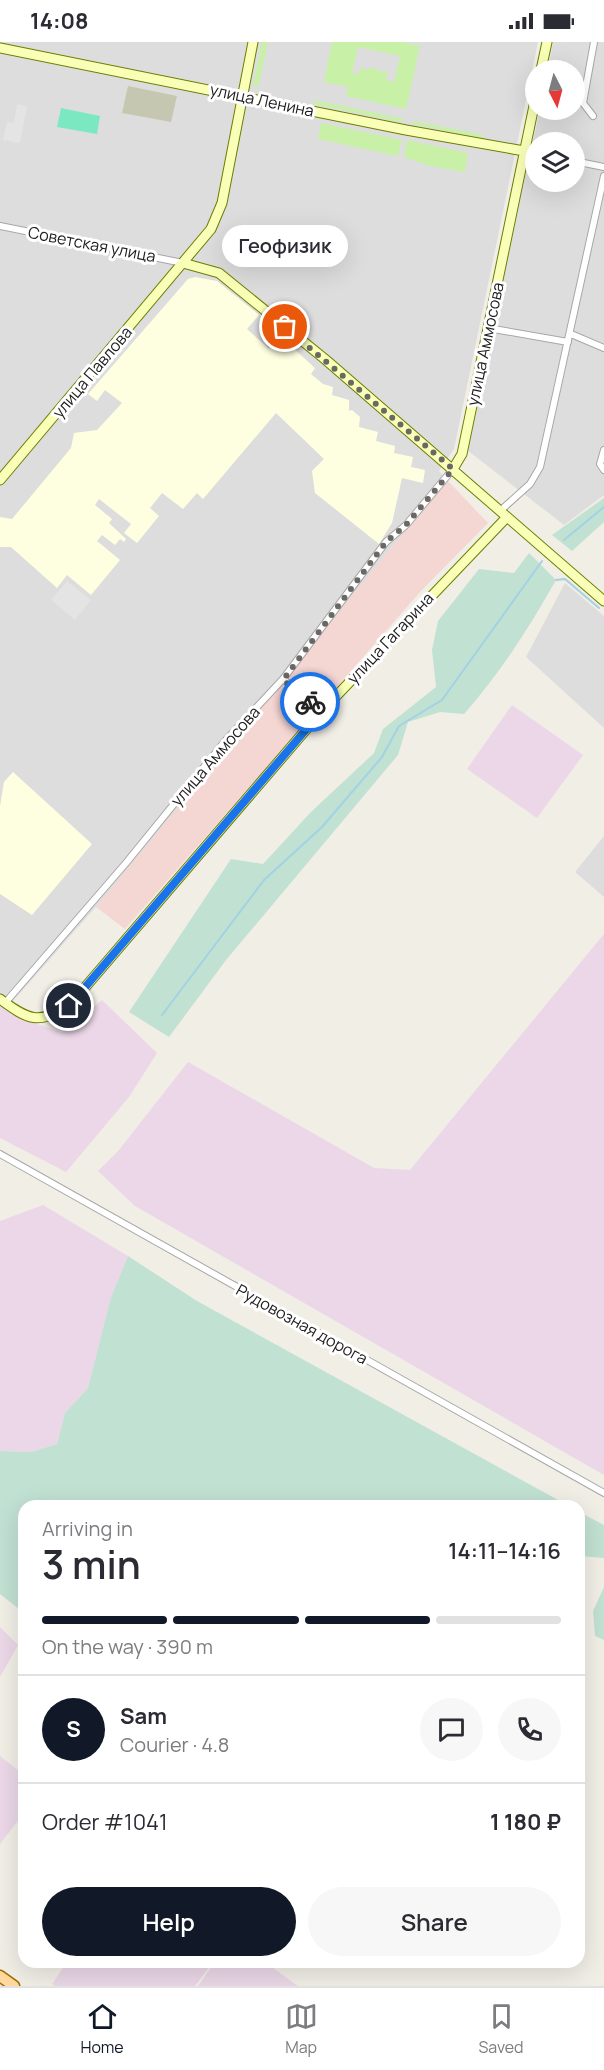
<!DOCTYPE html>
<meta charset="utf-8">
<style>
:root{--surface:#fff;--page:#f7f7f7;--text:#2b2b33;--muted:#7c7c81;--line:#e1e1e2;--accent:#111827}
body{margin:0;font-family:Manrope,sans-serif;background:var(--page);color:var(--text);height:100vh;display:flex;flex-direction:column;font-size:22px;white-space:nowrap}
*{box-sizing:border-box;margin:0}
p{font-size:20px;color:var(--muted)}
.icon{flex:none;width:33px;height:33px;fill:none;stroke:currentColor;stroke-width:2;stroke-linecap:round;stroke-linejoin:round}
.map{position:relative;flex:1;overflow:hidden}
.side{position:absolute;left:18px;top:1458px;width:567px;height:468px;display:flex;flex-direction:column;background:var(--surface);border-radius:18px;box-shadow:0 6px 24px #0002}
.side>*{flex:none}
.needle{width:39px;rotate:174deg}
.tools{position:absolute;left:525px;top:18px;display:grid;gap:12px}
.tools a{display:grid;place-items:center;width:60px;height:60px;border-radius:50%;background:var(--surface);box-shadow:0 6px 24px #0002;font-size:30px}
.pin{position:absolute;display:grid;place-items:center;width:51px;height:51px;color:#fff;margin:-26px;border:3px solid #fff;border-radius:50%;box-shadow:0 2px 6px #0007}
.courier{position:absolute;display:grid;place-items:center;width:60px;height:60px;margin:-30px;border:4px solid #1a73e8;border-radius:50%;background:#fff;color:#222;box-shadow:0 2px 8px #0007}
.bubble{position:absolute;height:42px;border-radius:21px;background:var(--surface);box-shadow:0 6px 24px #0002;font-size:20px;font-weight:600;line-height:42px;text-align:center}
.overview em{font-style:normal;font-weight:600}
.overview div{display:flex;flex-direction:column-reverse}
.overview{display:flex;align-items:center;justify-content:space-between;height:102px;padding:0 24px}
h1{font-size:39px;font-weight:600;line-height:45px}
.bar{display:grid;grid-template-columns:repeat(4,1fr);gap:9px 6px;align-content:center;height:72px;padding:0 24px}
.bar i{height:8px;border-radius:4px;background:var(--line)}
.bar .current{background:var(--accent)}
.bar p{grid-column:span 4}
.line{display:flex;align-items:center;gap:15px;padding:0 24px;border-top:2px solid var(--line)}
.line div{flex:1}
.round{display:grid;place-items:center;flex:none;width:63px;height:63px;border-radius:32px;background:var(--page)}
.button{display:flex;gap:12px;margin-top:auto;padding:12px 24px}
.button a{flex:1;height:69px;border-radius:36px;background:var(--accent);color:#fff;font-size:24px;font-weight:600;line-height:69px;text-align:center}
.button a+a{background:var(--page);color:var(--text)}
.status{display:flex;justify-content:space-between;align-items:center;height:42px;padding:0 30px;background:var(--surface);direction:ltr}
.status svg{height:16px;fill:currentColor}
.tab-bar{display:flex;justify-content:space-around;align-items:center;height:84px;border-top:2px solid var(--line);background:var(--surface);font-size:16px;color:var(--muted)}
.tab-bar a{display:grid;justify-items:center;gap:3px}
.tab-bar .current{color:var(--accent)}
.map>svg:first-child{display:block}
.residential{fill:#dedddd;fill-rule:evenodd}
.commercial{fill:#f4d6d3}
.industrial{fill:#ebd7e7}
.education{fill:#feffe1}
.construction{fill:#c6c7b0}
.grass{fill:#c9f0a7;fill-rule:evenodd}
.wetland{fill:#c1e1d3}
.pitch{fill:#7ce8c2}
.parking{fill:#e4e4e4}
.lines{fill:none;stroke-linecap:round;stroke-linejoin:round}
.stream{stroke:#a2d2e3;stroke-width:2}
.street-casing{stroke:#a7a7a7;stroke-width:8}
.secondary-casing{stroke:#6c7e00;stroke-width:11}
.primary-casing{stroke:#9c6d00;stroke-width:13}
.street{stroke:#fff;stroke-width:6}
.secondary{stroke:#f9ffb6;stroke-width:9}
.primary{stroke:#ffd89d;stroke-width:10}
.done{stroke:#696865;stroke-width:6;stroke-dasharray:0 10.8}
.route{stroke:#1a73e8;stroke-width:8}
.labels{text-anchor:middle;stroke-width:6;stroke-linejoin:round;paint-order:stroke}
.street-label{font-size:16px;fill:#202020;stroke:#fff}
</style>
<div class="status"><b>14:08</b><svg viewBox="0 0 49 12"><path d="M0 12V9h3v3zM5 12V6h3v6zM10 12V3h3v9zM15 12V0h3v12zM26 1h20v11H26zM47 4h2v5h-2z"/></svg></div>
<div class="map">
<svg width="604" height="1944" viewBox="0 0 604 1944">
<rect width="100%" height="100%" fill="#f1eee6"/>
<path class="residential" d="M0,0H538L454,407L439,429L447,438L116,842L7,966L0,961Z
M553,0H604V453L564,483L467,408L495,265L540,68H574V28H548ZM536,100H574V140H536Z
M565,541L604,574V686L526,615Z
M604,794V855L575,830Z"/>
<path class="commercial" d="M447,438L488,481L420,550L125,887L96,865Z"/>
<path class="industrial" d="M512,663L583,713L537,776L467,727Z
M604,892V1433L135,1164L98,1129L119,1108L188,1020L374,1126L410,1128Z
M102,958L157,1011L129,1055L66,1130L0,1096V961L25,978L62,990Z
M43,1163L128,1214L111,1255L88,1346L65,1371L57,1402L31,1410L0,1409V1179Z
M0,1585L18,1603L0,1635Z
M0,1714L24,1733V1771L0,1802Z
M67,1920H213L195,1944H55L52,1942Z
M215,1920H265L298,1944H198Z"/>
<path class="education" d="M195,235L217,239L259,273L247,287L269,307L280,294L315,326L311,332L323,342L333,345L332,353L349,358V369L352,368L360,375L359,385L378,390L376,399L395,404L394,411L413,415L411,425L425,428L423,441L402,436L392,481L379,502L315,451L312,429L324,417L276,371L203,457L197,451L183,467L162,451L150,466L159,474L137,501L124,491L131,482L99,457L95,463L112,477L109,481L126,497L124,500L120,497L115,503L102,493L97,499L120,518L91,553L67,533L57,546L11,505H0V475L12,477L71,406L74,391L97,388L122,361L105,348L97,359L88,352L188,237Z
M13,730L92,802L32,873L0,852V764L4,740Z"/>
<path class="construction" d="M128,44L177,54L171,80L122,71Z"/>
<path class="grass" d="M262,0H268L258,45L253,44Z
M332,0H402L420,4L406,67L346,54L348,45L324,40ZM358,5L400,14L394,40L386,38L388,30L383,29L382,32L380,28L368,26L366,29L361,24L359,32L352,31Z
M314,58L404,77L401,80L314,62Z
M414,79L483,93L482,96L413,82Z
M321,81L402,98L398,114L318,97Z
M407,98L468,111L465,130L430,124L404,115Z"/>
<path class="wetland" d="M604,456V480L572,509L552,493Z
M529,511L556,538C529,586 501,630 464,672L440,670L408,680L398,713L226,918L169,995L129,970L231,817L263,822L311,770L374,711L383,687L436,645L432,608L438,579L479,527L514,531Z
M128,1214L197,1259L569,1464H24V1571L0,1552V1409L31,1410L57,1402L65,1371L88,1346L111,1255Z
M579,1470L604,1483V1516L579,1514Z
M604,1545V1598L595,1594L593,1569Z"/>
<path class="pitch" d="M61,66L100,74L97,92L57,85Z"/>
<path class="parking" d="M17,62L27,64L20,101L3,98L7,80L14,81Z
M67,539L91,558L75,578L51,558Z"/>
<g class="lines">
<path class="stream" d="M564,498L604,465
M556,538L565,537L599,566
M162,973L264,838L322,785L382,715L399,684L442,658L542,519"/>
<defs>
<path id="street" d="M593,74L583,61L594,0
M524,109L536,112
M574,119L604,125
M0,184L183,221
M488,286L568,300
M571,292L604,306
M604,408L600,422L604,428
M500,469L530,442L540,425L604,134
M283,637L322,669
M5,961L126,821L226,698L283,637L386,500L406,483L453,427
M0,1112L604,1451"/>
<path id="secondary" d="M0,6L406,88L524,109
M541,28L547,0
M183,221L219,231L326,318L604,559
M453,427L462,412L536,54
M0,438L211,187L222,161L253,0
M0,957C28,978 39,983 69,964L322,669L507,475"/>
<path id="primary" d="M0,1934L14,1944"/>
</defs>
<use href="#street" class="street-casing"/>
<use href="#secondary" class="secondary-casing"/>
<use href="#primary" class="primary-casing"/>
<use href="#street" class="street"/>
<use href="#secondary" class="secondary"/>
<use href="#primary" class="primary"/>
</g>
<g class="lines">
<path class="done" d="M285,285L453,427L406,483L386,500L283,638L310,660"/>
<path class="route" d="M69,964L322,669L310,660"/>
</g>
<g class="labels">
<g class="street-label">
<text transform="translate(262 58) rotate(12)" y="6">улица Ленина</text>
<text transform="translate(92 202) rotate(11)" y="6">Советская улица</text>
<text transform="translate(485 302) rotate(-78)" y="6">улица Аммосова</text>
<text transform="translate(92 330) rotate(-50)" y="6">улица Павлова</text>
<text transform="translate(390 596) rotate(-47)" y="6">улица Гагарина</text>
<text transform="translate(215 714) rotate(-49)" y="6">улица Аммосова</text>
<text transform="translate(302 1282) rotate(29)" y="6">Рудовозная дорога</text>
</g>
</g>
</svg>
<div class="tools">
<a><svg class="needle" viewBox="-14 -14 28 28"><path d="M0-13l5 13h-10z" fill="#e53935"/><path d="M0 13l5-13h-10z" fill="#7c7c81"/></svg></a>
<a><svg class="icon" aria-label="layers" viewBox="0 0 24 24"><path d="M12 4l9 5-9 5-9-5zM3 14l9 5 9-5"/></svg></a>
</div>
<div class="pin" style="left:285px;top:285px;background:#ea580c"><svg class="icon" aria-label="bag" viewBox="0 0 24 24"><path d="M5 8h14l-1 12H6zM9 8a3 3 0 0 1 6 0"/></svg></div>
<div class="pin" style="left:69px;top:964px;background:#1f2937"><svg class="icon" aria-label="home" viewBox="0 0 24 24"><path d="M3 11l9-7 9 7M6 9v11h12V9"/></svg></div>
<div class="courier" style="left:310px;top:660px"><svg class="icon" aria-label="bike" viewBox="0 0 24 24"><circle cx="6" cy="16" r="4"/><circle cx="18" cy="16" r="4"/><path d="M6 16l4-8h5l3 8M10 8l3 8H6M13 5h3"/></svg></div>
<div class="bubble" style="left:222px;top:183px;width:126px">Геофизик</div>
<section class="side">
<div class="overview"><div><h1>3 min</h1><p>Arriving in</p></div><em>14:11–14:16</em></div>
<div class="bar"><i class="current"></i><i class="current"></i><i class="current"></i><i></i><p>On the way · 390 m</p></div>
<div class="line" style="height:108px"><b class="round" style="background:var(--accent);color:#fff">S</b><div><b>Sam</b><p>Courier · 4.8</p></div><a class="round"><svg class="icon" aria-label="chat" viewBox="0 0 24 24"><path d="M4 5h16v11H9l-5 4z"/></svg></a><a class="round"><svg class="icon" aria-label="phone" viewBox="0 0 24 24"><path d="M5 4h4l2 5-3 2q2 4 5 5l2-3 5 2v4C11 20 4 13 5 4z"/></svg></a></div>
<div class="line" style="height:78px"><div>Order #1041</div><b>1 180 ₽</b></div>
<div class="button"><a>Help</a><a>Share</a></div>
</section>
</div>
<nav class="tab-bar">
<a class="current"><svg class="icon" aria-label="home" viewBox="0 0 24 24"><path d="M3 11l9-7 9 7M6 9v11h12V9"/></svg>Home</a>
<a><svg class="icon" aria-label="map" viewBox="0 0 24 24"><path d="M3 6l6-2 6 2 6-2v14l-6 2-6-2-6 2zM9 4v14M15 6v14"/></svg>Map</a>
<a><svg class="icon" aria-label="saved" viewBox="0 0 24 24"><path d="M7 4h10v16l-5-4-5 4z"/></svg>Saved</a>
</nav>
